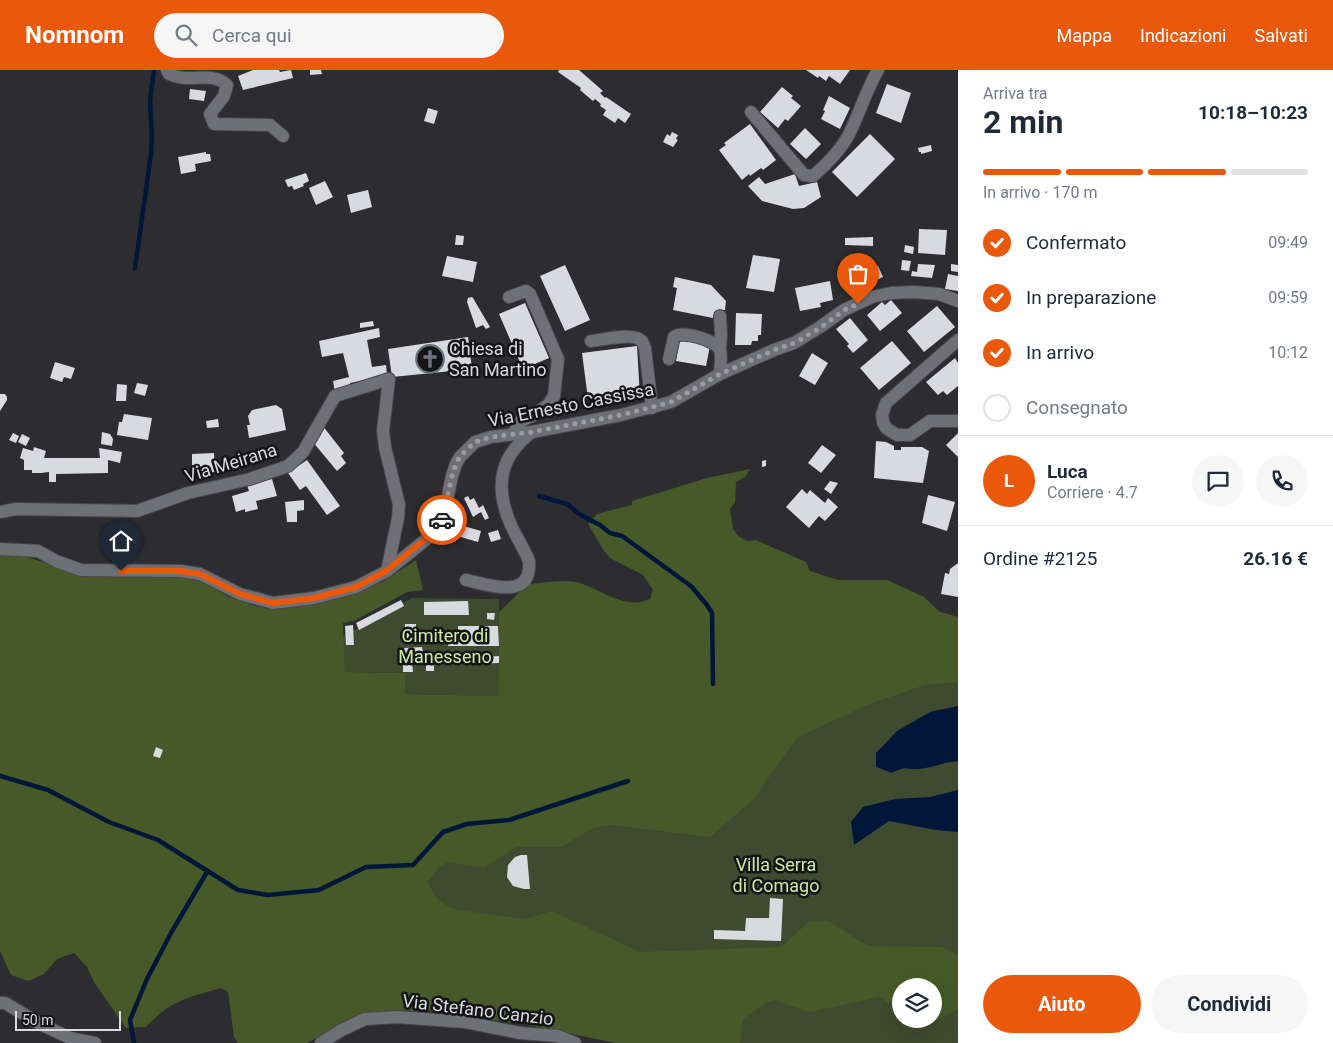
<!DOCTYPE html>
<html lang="it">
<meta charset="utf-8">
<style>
:root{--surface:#fff;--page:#f6f6f7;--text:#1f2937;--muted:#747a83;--line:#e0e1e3;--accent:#ea580c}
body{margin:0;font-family:Roboto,sans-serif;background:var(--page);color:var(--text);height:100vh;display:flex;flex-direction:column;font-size:19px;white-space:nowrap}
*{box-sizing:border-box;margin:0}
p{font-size:16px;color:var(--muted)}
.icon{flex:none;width:28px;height:28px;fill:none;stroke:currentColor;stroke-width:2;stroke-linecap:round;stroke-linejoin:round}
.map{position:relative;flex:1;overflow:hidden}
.sheet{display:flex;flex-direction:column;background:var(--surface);width:375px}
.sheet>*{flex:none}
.buttons{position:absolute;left:892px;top:908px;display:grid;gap:10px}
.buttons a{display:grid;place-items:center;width:50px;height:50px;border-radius:50%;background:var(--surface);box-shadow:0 5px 20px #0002;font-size:25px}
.scale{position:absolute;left:15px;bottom:12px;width:106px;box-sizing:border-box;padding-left:5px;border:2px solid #d9dadd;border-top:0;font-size:14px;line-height:18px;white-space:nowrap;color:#d9dadd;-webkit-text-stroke:4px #141417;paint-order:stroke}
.pin{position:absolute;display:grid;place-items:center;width:42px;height:42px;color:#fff;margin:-51px -21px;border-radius:50% 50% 50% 0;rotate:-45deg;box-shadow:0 0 5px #0007}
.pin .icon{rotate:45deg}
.courier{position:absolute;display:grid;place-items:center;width:50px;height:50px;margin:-25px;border:4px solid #ea580c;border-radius:50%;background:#fff;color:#222;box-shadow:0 1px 6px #0007}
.summary em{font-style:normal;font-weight:700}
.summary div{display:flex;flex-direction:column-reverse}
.summary{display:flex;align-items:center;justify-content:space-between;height:85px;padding:0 25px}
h1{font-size:32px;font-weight:700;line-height:38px}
.bar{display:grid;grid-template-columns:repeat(4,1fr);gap:8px 5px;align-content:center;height:60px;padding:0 25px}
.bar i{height:6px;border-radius:4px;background:var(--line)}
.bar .on{background:var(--accent)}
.bar p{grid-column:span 4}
.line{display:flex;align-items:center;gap:12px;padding:0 25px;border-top:1px solid var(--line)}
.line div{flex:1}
.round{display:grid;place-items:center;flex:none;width:52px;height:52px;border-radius:26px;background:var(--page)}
ol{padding:0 25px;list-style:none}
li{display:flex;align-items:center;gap:15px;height:55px}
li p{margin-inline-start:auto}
li .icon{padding:5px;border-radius:50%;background:var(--accent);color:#fff;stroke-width:4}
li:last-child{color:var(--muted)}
li i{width:28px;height:28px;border:2px solid var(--line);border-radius:50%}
.action{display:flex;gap:10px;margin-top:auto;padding:10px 25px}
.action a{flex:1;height:58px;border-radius:30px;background:var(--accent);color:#fff;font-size:20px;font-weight:700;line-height:58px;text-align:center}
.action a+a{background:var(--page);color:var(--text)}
header{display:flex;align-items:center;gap:30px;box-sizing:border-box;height:70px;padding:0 25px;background:var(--accent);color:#fff}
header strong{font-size:24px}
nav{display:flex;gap:28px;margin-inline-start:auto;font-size:18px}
.search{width:350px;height:45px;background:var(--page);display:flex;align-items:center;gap:12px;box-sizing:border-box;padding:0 18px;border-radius:28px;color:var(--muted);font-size:19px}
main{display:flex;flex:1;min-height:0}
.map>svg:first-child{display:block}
.green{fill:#3f4b2e;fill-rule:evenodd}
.forest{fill:#475929}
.water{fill:#00173a}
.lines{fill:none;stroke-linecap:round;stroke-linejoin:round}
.stream{stroke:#00173a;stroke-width:4.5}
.building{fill:#d9d9e0}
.minor-casing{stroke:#47474c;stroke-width:14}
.tertiary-casing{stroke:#47474c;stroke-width:14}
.minor{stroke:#6f6f76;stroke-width:12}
.tertiary{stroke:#6f6f76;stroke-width:12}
.done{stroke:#9c9da1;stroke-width:5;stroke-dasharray:0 9}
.route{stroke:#ea580c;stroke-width:6}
.labels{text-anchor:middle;stroke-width:5;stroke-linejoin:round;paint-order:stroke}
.poi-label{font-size:18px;fill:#d9dadd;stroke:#141417;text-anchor:start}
.street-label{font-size:18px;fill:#d9dadd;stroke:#141417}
.park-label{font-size:18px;fill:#cceb9e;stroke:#141417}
</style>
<header>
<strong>Nomnom</strong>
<div class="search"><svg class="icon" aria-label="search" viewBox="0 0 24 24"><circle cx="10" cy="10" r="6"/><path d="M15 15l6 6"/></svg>Cerca qui</div>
<nav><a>Mappa</a><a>Indicazioni</a><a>Salvati</a></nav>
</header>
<main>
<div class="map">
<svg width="958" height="973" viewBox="0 0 958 973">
<rect width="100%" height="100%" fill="#2c2c31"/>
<path class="green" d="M887,510L924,527L940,542L958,547V973H667L397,813L823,558ZM901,916H934V949H901Z
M412,528L499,529L498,626L405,624V603L345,602L343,566Z"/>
<path class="forest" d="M750,399L745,407L736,412L735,432L730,439L733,459L738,466L747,471L756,470L806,492L810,501L838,510H887L924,527L940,542L958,547V612L925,615L872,633L804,664L796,669L753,730L710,767L611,755L593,758L561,777H516L484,798L448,792L440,797L428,811C431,825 445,837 459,840L525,849L552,841L640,882L781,877L809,852L828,851L868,876L941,877L958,884V939L924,958L911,949H934V916H901V942L880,927L809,942L774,930L765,933L743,949L740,973H616L523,954L429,941L363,943L307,973H238L234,967L228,922L221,918C187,928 171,930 146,957L126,958L94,912L87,897L74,883L57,889L44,904L28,911L11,905L0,881V486H23L66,499L184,501L229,527L258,537L297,535L333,528L384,511L416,490L423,520L407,522L354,551L343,553L345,602L405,603V624L498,626L499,542L528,514C543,513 561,509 576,512C600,518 625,541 650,529L653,520L643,505L610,488L604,481L588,454L597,444L632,435V431L707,408Z"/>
<path class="water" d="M958,636V691C944,692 932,698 919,699C904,700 908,695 892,703L876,697V683L897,661L930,642Z
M958,720V762L936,760L889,751L854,775L851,752L863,737L895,729L930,727Z"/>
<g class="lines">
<path class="stream" d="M135,198L151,84L152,66L150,31L154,0
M539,426L567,434L579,444L600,455L610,463L622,466L691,516L707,535L712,543L713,614
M0,706L48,720L109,752L158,770L238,820L268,825L319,820L366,797L413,795L443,762L467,754L509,750L628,711
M134,973L130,950L147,909L171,863L207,802"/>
</g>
<path class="building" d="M253,0H279L280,2L291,0L293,8L243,20L238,6Z
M310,0H321L322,4L310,5Z
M559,0H579L603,21L600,23L605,28L606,27L631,44L625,53L618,48L615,53L603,45L606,40L600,36L601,34L595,29L593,31L580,20L581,18L558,2Z
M806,0H850L840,14L829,6L826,11L819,6L818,8Z
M887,14L911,23L901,53L876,43Z
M782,17L793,26L791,28L801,36L788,51L785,49L778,58L760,42Z
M190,19L206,21L204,31L189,29Z
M829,26L850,38L840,59L821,49L825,41L823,40Z
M428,38L438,41L434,54L424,51Z
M750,54L776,90L763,100L761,98L750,106L749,104L742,110L719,80L726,75L724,73Z
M805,58L821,74L806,89L790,74Z
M672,62L678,65L676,69L678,70L673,77L663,72L667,64L670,66Z
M870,64L895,89L857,127L832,102Z
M931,75L932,81L921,84V82H919L918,78Z
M206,82V84H210L211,91L195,94L196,101L181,104L178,87Z
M306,103L309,111L303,114L304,116L294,120L292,116L288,117L285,110Z
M795,104L799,116L817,112L821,127L804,138L793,139L762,131L748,116L759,107L765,114Z
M325,111L333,127L316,135L309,118Z
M368,120L372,137L351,143L347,125Z
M919,159L947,160L945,185L918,183Z
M456,165L464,166L463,175H455Z
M873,167V176L845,175V168Z
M905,175L914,177L913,184L904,182Z
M753,185L780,189L774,222L746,218Z
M447,186L477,192L473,212L442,206Z
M902,190L911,191L909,201L901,200Z
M862,194L864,198L870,195L872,198L878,196L883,207L852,221L843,202Z
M918,194L935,195L932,208L911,206L912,201L917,202Z
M951,194L958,195V202L951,201Z
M565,195L590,250L565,261L540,206Z
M948,204L958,206V221L945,219Z
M675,207L711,215L726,231L725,240L715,241L713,248L673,240L677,218L673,217Z
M830,211L833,230L820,233L821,237L800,241L795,218Z
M472,227L473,228L490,257L486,259L483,255L476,258L467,232L468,228Z
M891,230L902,243L880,261L867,245L882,232L885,235Z
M525,233L549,288L523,299L499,244Z
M937,236L955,257L924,282L907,261Z
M736,243L762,244L761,265H758V271H752L751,275H735Z
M850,248L868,270L853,283L847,276L849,274L836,259Z
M373,251L374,256L360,258V253Z
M379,258L380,267L367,270L372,297L386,295L387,304L374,307V308L350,313L351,319L335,322L333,311L349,307L343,283L322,287L319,271Z
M468,267L472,299L392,307L388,279Z
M680,268L710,276L706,296L676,291Z
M892,271L911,293L879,320L860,298Z
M637,276L640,327L588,329L582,283Z
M812,283L828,293L815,315L799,306Z
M955,288L958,293V316L947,325L943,321L938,325L926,312Z
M55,292L75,298L71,309L64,307L62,312L50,308Z
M137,313L148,315L145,326L134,323Z
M117,314L127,315L126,331H116Z
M0,324H5L7,327V330L0,341Z
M276,335L282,339L286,360L249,368L247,355H250L248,346L252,340Z
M124,344L152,348L148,370L117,365L119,352H122Z
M218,349L219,357L207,358L206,351Z
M322,355L344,383L341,386L346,393L337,401L312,371L321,364L318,361Z
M102,362L110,364L113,369L112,376L101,374Z
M13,363L19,366L16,373L9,370Z
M958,363V387L946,375Z
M22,364L30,368L26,376L18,372Z
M876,371L886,372L894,376V380H901V377H922L929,381L923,413L874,408Z
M822,375L836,385L821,403L808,393Z
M34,377L46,381L44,388H100L99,378L122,382L120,393L108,390V403L56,404V412H49V402L41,403H32V400H24V390L20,388L23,378L33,381Z
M214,383L215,402L192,403V384Z
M307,390L340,436L327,445L306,416L300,420L288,403Z
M766,390V396L762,397V391Z
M272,409L277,426L256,431L258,439L245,442V439L236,442L232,426L249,421L247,415Z
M830,411L838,413L831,424L824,419Z
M802,419L807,424L810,420L825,433L828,428L838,437L825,451L819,446L809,458L786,437Z
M928,425L955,432L947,461L922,453Z
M468,426L470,430L474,428L479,438L483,435L489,448L485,450L481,442L473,447L464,428Z
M304,430V440L297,441V452H287L285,432Z
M450,452L481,461L478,472L447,463Z
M498,460L501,469L491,472L488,463Z
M958,493V527L941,524L945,503L949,504L950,499Z
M401,530L404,536L359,560L356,553Z
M468,531L469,545H424V532Z
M487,543H495L494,550L487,549Z
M405,554H416V568H404Z
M353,555L354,575H346L345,556Z
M458,556H498L499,576H448V567H429V563H458Z
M422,577L423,583L404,584V578Z
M499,586V593L464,594L463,588Z
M403,592H412L413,602H403Z
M426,592H434V601H426Z
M156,677L163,680L160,688L153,686Z
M521,785H527L530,819H524L513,816L507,807L508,795L515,787Z
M770,828L783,829L781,871L714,869V860L745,861L746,848H769Z"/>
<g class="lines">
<defs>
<path id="minor" d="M167,0L169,4C189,14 211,0 227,15L224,26L210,44L214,54L270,55L283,66
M751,42L804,105L813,106C826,95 838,83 847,68C859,46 865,22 878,0
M509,227L526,221L530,224L558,289L554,326L548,335L532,346L521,351L513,364
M591,271C602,270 634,262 642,271C643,272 644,276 645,278L652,338
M720,280L721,264L720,246
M669,289L674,267C681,260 716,270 720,280C722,286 720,297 720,304
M0,442L16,439L137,441L188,423L250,409L288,396L303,382L335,326L389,309L383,361L385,377L399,435L398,448L387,501
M466,510C489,515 532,531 529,491C523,476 512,461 507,445C495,410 503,384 532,362
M0,933H5L40,954L70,968L95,973
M321,973L340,961L365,949L397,947L465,952L520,963L558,966L575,973"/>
<path id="tertiary" d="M958,270L886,333L882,345L883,352L886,358L897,365H910L930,351H958
M0,479L38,481L56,491L81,500L181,501L200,504L240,524L273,533L314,528L356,517L387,501L434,463L440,454L444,445L452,406L456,394L460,387L475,372L491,367L532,362L621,345L671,332L720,304L774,280L794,273L820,257L844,240L872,227L891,223L914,222L939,224L958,231"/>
</defs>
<use href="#minor" class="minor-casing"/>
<use href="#tertiary" class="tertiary-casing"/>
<use href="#minor" class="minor"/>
<use href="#tertiary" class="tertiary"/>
</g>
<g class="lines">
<path class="done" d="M442,450L452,406L456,394L460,386L475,372L491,367L532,362L621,345L671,332L720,304L774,280L794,273L820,258L844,240L858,234"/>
<path class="route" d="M121,501H181L200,504L240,524L273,533L314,528L356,517L386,501L434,462L442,450"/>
</g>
<defs>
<symbol id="church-ring" viewBox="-11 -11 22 22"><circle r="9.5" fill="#141417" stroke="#6b7280" stroke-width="1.5"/><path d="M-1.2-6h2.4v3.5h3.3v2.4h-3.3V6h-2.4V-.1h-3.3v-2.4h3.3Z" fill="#6b7280"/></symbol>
</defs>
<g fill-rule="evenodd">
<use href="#church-ring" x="414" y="273" width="32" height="32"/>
</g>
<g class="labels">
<g class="poi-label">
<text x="449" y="285">Chiesa di<tspan x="449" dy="21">San Martino</tspan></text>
</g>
<g class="street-label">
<text transform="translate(571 335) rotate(-11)" y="6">Via Ernesto Cassissa</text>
<text transform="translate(231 393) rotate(-17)" y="6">Via Meirana</text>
<text transform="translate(478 940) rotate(7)" y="6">Via Stefano Canzio</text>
</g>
<g class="park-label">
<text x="445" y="572">Cimitero di<tspan x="445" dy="21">Manesseno</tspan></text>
<text x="776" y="801">Villa Serra<tspan x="776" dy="21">di Comago</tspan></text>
</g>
</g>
</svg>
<div class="buttons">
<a><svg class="icon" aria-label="layers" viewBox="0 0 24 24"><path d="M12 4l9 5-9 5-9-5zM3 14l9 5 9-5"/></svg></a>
</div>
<div class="scale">50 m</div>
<div class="pin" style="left:858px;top:234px;background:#ea580c"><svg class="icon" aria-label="bag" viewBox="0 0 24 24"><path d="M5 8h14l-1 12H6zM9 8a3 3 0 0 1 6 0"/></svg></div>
<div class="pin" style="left:121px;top:501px;background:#1f2937"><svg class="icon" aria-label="home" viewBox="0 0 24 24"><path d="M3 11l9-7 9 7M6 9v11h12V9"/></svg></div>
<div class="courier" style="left:442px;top:450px"><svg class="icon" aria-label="car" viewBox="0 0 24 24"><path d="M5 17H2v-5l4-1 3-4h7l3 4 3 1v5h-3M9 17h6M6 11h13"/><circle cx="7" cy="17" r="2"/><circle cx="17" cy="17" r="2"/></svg></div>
</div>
<section class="sheet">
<div class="summary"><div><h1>2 min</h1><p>Arriva tra</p></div><em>10:18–10:23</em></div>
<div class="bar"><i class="on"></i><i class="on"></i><i class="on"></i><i></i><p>In arrivo · 170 m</p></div>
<ol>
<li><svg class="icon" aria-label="check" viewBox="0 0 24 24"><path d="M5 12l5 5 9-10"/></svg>Confermato<p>09:49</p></li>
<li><svg class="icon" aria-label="check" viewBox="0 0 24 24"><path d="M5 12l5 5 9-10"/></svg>In preparazione<p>09:59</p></li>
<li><svg class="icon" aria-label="check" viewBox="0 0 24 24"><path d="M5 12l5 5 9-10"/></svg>In arrivo<p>10:12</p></li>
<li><i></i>Consegnato</li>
</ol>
<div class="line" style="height:90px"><b class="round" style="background:var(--accent);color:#fff">L</b><div><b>Luca</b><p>Corriere · 4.7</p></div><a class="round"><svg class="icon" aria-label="chat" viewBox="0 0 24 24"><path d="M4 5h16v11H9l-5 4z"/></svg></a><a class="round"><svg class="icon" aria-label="phone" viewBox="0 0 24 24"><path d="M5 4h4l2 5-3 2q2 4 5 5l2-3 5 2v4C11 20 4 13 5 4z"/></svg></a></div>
<div class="line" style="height:65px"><div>Ordine #2125</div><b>26.16 €</b></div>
<div class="action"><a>Aiuto</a><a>Condividi</a></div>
</section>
</main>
